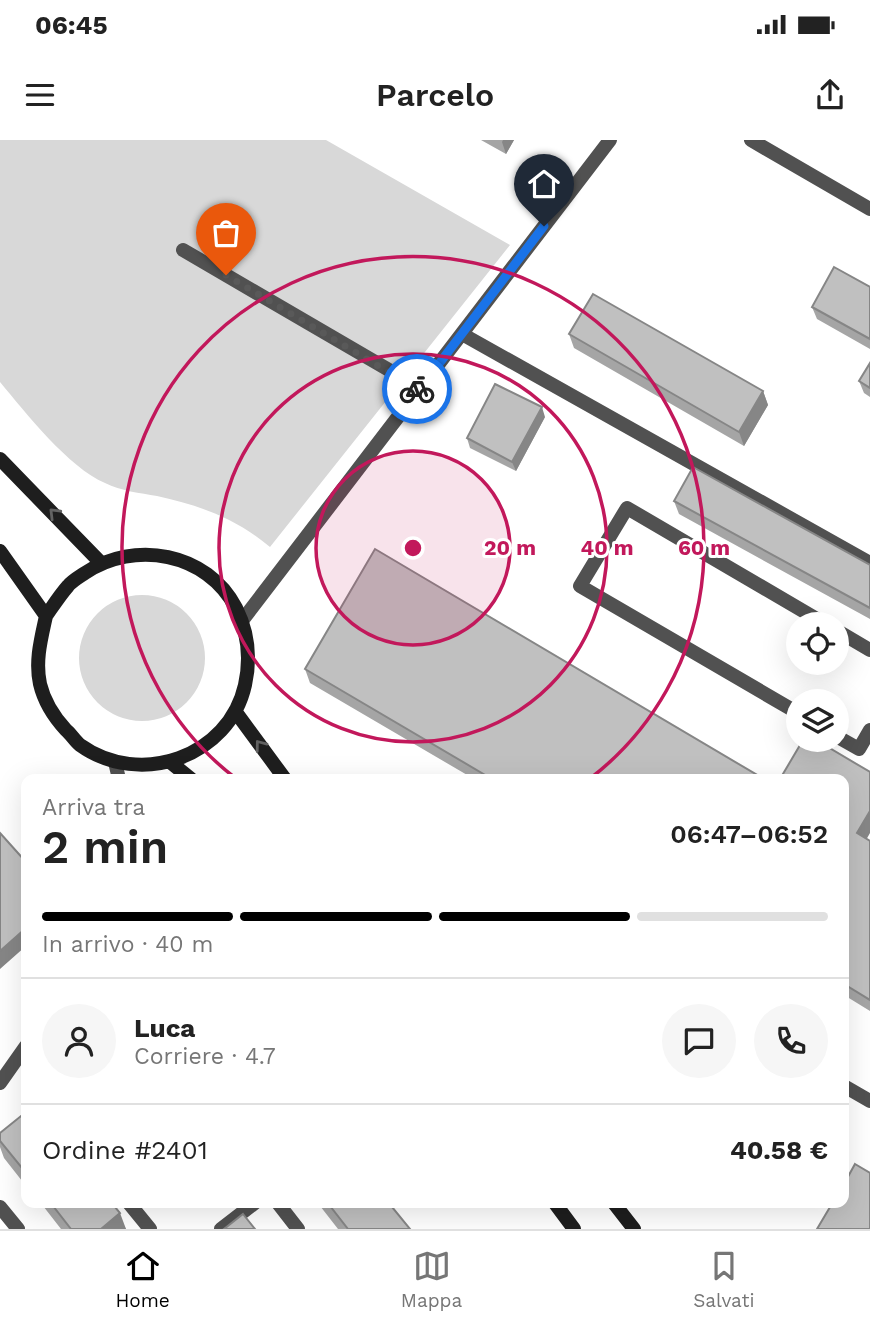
<!DOCTYPE html>
<html lang="it">
<meta charset="utf-8">
<style>
:root{--surface:#fff;--page:#f6f6f6;--text:#222;--muted:#767676;--line:#e0e0e0;--accent:#000}
body{margin:0;font-family:"Work Sans",sans-serif;background:var(--page);color:var(--text);height:100vh;display:flex;flex-direction:column;font-size:26px;white-space:nowrap}
*{box-sizing:border-box;margin:0}
p{font-size:23px;color:var(--muted)}
.icon{flex:none;width:38px;height:38px;fill:none;stroke:currentColor;stroke-width:2;stroke-linecap:round;stroke-linejoin:round}
.map{position:relative;flex:1;overflow:hidden}
.side{position:absolute;left:21px;top:634px;width:828px;height:434px;display:flex;flex-direction:column;background:var(--surface);border-radius:14px;box-shadow:0 7px 28px #0002}
.side>*{flex:none}
.tools{position:absolute;left:786px;top:472px;display:grid;gap:14px}
.tools a{display:grid;place-items:center;width:63px;height:63px;border-radius:50%;background:var(--surface);box-shadow:0 7px 28px #0002;font-size:35px}
.pin{position:absolute;display:grid;place-items:center;width:60px;height:60px;color:#fff;margin:-72px -30px;border-radius:50% 50% 50% 0;rotate:-45deg;box-shadow:0 0 7px #0007}
.pin .icon{rotate:45deg}
.courier{position:absolute;display:grid;place-items:center;width:70px;height:70px;margin:-35px;border:5px solid #1a73e8;border-radius:50%;background:#fff;color:#222;box-shadow:0 2px 9px #0007}
.overview em{font-style:normal;font-weight:600}
.overview div{display:flex;flex-direction:column-reverse}
.overview{display:flex;align-items:center;justify-content:space-between;height:119px;padding:0 21px}
h1{font-size:46px;font-weight:600;line-height:52px}
.bar{display:grid;grid-template-columns:repeat(4,1fr);gap:10px 7px;align-content:center;height:84px;padding:0 21px}
.bar i{height:9px;border-radius:5px;background:var(--line)}
.bar .current{background:var(--accent)}
.bar p{grid-column:span 4}
.line{display:flex;align-items:center;gap:18px;padding:0 21px;border-top:2px solid var(--line)}
.line div{flex:1}
.round{display:grid;place-items:center;flex:none;width:74px;height:74px;border-radius:37px;background:var(--page)}
.status{display:flex;justify-content:space-between;align-items:center;height:49px;padding:0 35px;background:var(--surface);direction:ltr}
.status svg{height:19px;fill:currentColor}
header{display:flex;justify-content:space-between;align-items:center;height:91px;padding:0 21px;background:var(--surface);font-size:32px;font-weight:600}
.tab-bar{display:flex;justify-content:space-around;align-items:center;height:98px;border-top:2px solid var(--line);background:var(--surface);font-size:19px;color:var(--muted)}
.tab-bar a{display:grid;justify-items:center;gap:4px}
.tab-bar .current{color:var(--accent)}
.map>svg:first-child{display:block}
.grass{fill:#d8d8d8}
.lines{fill:none;stroke-linecap:round;stroke-linejoin:round}
.service{stroke:#515151;stroke-width:14}
.minor{stroke:#515151;stroke-width:14}
.secondary{stroke:#1e1e1e;stroke-width:14}
.wall{fill:#a5a5a5}
.shaded-wall{fill:#868686}
.building{fill:#c0c0c0;stroke:#868686;stroke-width:2}
.oneway{stroke:#626262}
.done{stroke:#595959;stroke-width:7;stroke-dasharray:0 12.6}
.route{stroke:#1a73e8;stroke-width:9}
.ring{fill:none;stroke:#c2185b;stroke-width:3.5}
.centre{fill:#c2185b;stroke:#fff;stroke-width:3.5}
.ring-label{font-size:21px;text-anchor:middle;font-weight:bold;fill:#c2185b;stroke:#fff;stroke-width:6;stroke-linejoin:round;paint-order:stroke}
</style>
<div class="status"><b>06:45</b><svg viewBox="0 0 49 12"><path d="M0 12V9h3v3zM5 12V6h3v6zM10 12V3h3v9zM15 12V0h3v12zM26 1h20v11H26zM47 4h2v5h-2z"/></svg></div>
<header><svg class="icon" aria-label="menu" viewBox="0 0 24 24"><path d="M4 6h16M4 12h16M4 18h16"/></svg>Parcelo<svg class="icon" aria-label="share" viewBox="0 0 24 24"><path d="M12 15V3M7 8l5-5 5 5M5 13v7h14v-7"/></svg></header>
<div class="map">
<svg width="870" height="1089" viewBox="0 0 870 1089">
<rect width="100%" height="100%" fill="#fff"/>
<path class="grass" d="M0,0H326L510,105L270,407C237,379 199,365 157,356C140,353 121,351 105,343C69,328 25,272 0,242Z
M79 518a63 63 0 1 1 126 0a63 63 0 1 1-126 0Z"/>
<g class="lines">
<path class="service" d="M844,946L870,961"/>
<path class="minor" d="M751,0L870,69
M183,110L401,237L419,250
M462,194L870,423
M241,482L610,0
M836,490L870,510
M798,573L580,446L627,368L827,485
M836,596L859,609L870,590
M115,622L119,639
M0,943L26,906
M128,1062L150,1089
M277,1062L298,1089
M0,1067L18,1089
M221,1089L256,1062"/>
<path class="secondary" d="M0,319L101,423
M0,411L46,476C41,499 35,521 40,544C44,561 54,577 66,590C71,594 75,601 80,605C140,648 229,617 245,545C251,518 248,492 236,468C207,412 134,400 85,433C79,437 72,441 68,446C60,455 53,466 46,476
M235,571L285,639
M169,621L191,639
M554,1062L574,1089
M613,1062L634,1089"/>
</g>
<path class="wall" d="M481,0H514L506,14Z
M870,147V209L817,179L812,167Z
M569,194L763,251L768,265L744,306L574,208Z
M870,223V257L864,253L859,241Z
M545,277L516,331L470,308L467,298Z
M674,361L870,425V479L679,374Z
M305,529L764,639H474L310,543Z
M844,639L867,699L870,701V871L844,855Z
M26,972V1046L4,1018L0,1007V993Z
M40,1062H111L126,1089H61Z
M317,1062H388L410,1089H338Z"/>
<path class="shaded-wall" d="M503,0H514L506,14L502,2Z
M763,251L768,265L744,306L739,292Z
M542,267L545,277L516,331L512,322Z
M870,671V693L862,707L857,693Z
M26,788V806L0,829V811Z
M164,1062H172L166,1067Z
M120,1073L126,1089H101Z"/>
<path class="building" d="M834,127L870,147V199L812,167Z
M593,154L763,251L739,292L569,194Z
M870,223V248L859,241Z
M495,244L542,267L512,322L467,298Z
M693,327L870,425V468L674,361Z
M375,409L764,639H492L305,529Z
M803,600H816L870,632V671L857,693L870,701V860L844,844V639H780Z
M0,693L26,722V788L0,811Z
M26,972V1033L0,1001V993Z
M855,1024L870,1033V1089H817L833,1062H844V1044Z
M50,1062H111L120,1073L101,1089H71Z
M327,1062H388L410,1089H348Z
M243,1074L255,1089H224Z"/>
<defs><path id="oneway-chevron" d="M-2-3.5L2.5 0L-2 3.5" fill="none" stroke-width="1.6" stroke-linecap="round" stroke-linejoin="round" transform="scale(1.75)"/></defs>
<g class="oneway">
<use href="#oneway-chevron" transform="translate(54 373) rotate(-135)"/>
<use href="#oneway-chevron" transform="translate(260 605) rotate(-127)"/>
</g>
<g class="lines">
<path class="done" d="M226,135L417,249"/>
<path class="route" d="M417,249L419,250L544,86"/>
</g>
<circle cx="413" cy="408" r="97" fill="#c2185b" fill-opacity=".12"/>
<g class="ring">
<circle cx="413" cy="408" r="97"/>
<circle cx="413" cy="408" r="194"/>
<path d="M234 637A291 291 0 1 1 592 637"/>
</g>
<circle cx="413" cy="408" r="10" class="centre"/>
<g class="ring-label">
<text x="510" y="415">20 m</text>
<text x="607" y="415">40 m</text>
<text x="704" y="415">60 m</text>
</g>
</svg>
<div class="tools">
<a><svg class="icon" aria-label="locate" viewBox="0 0 24 24"><circle cx="12" cy="12" r="6"/><path d="M12 2v4M12 18v4M2 12h4M18 12h4"/></svg></a>
<a><svg class="icon" aria-label="layers" viewBox="0 0 24 24"><path d="M12 4l9 5-9 5-9-5zM3 14l9 5 9-5"/></svg></a>
</div>
<div class="pin" style="left:226px;top:135px;background:#ea580c"><svg class="icon" aria-label="bag" viewBox="0 0 24 24"><path d="M5 8h14l-1 12H6zM9 8a3 3 0 0 1 6 0"/></svg></div>
<div class="pin" style="left:544px;top:86px;background:#1f2937"><svg class="icon" aria-label="home" viewBox="0 0 24 24"><path d="M3 11l9-7 9 7M6 9v11h12V9"/></svg></div>
<div class="courier" style="left:417px;top:249px"><svg class="icon" aria-label="bike" viewBox="0 0 24 24"><circle cx="6" cy="16" r="4"/><circle cx="18" cy="16" r="4"/><path d="M6 16l4-8h5l3 8M10 8l3 8H6M13 5h3"/></svg></div>
<section class="side">
<div class="overview"><div><h1>2 min</h1><p>Arriva tra</p></div><em>06:47–06:52</em></div>
<div class="bar"><i class="current"></i><i class="current"></i><i class="current"></i><i></i><p>In arrivo · 40 m</p></div>
<div class="line" style="height:126px"><a class="round"><svg class="icon" aria-label="person" viewBox="0 0 24 24"><circle cx="12" cy="8" r="4"/><path d="M4 21q1-7 8-7t8 7"/></svg></a><div><b>Luca</b><p>Corriere · 4.7</p></div><a class="round"><svg class="icon" aria-label="chat" viewBox="0 0 24 24"><path d="M4 5h16v11H9l-5 4z"/></svg></a><a class="round"><svg class="icon" aria-label="phone" viewBox="0 0 24 24"><path d="M5 4h4l2 5-3 2q2 4 5 5l2-3 5 2v4C11 20 4 13 5 4z"/></svg></a></div>
<div class="line" style="height:91px"><div>Ordine #2401</div><b>40.58 €</b></div>
</section>
</div>
<nav class="tab-bar">
<a class="current"><svg class="icon" aria-label="home" viewBox="0 0 24 24"><path d="M3 11l9-7 9 7M6 9v11h12V9"/></svg>Home</a>
<a><svg class="icon" aria-label="map" viewBox="0 0 24 24"><path d="M3 6l6-2 6 2 6-2v14l-6 2-6-2-6 2zM9 4v14M15 6v14"/></svg>Mappa</a>
<a><svg class="icon" aria-label="saved" viewBox="0 0 24 24"><path d="M7 4h10v16l-5-4-5 4z"/></svg>Salvati</a>
</nav>
